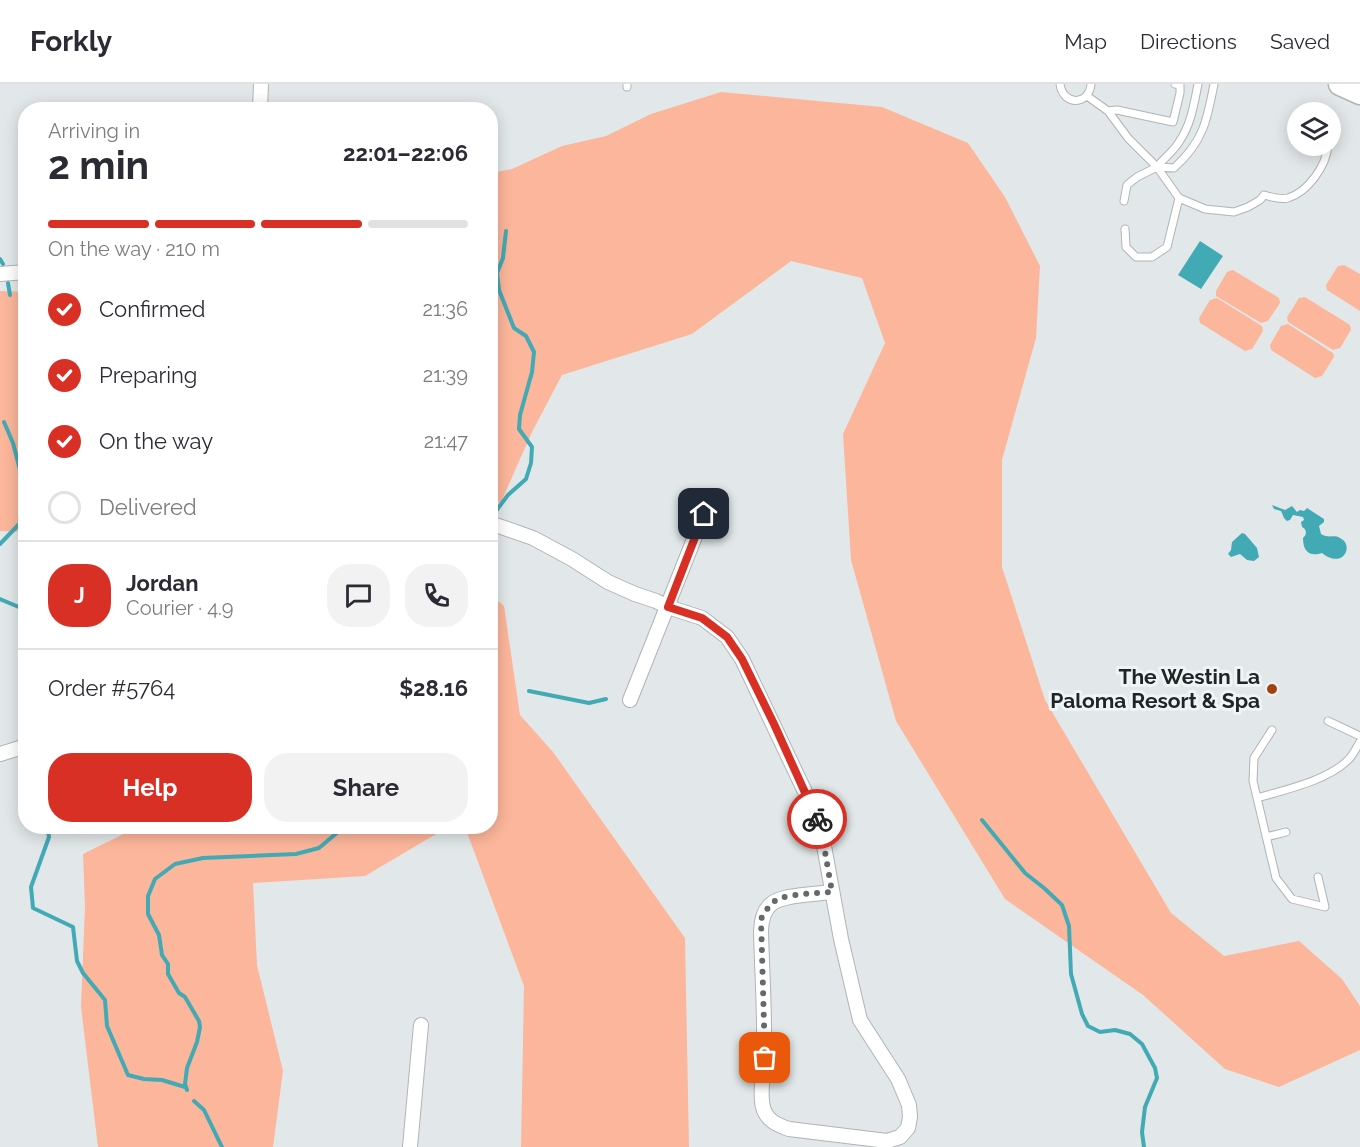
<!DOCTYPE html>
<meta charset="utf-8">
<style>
:root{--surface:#fff;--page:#f2f2f3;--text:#2b2b33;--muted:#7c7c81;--line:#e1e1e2;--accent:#d93025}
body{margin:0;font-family:Raleway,sans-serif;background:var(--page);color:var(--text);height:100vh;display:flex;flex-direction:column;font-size:22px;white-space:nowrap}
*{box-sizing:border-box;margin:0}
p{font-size:20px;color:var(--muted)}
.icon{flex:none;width:33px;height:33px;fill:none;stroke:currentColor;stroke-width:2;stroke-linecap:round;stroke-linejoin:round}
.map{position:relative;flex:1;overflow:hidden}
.drawer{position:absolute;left:18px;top:18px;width:480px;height:732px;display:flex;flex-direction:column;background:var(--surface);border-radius:24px;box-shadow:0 3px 15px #0003}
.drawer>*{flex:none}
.controls{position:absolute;left:1287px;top:18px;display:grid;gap:12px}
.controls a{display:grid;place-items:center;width:54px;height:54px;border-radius:50%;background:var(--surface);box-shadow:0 3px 15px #0003;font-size:30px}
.pin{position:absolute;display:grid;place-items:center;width:51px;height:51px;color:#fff;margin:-26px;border-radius:12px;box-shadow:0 3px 9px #0006}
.courier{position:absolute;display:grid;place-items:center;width:60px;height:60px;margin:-30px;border:4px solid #d93025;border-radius:50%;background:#fff;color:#222;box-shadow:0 2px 8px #0007}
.headline em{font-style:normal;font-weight:700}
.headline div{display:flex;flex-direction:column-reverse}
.headline{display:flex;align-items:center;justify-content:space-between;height:102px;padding:0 30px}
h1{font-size:39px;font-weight:700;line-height:45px}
.bar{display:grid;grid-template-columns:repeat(4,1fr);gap:9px 6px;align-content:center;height:72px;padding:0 30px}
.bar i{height:8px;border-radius:4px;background:var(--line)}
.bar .selected{background:var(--accent)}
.bar p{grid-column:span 4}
.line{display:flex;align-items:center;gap:15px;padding:0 30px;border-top:2px solid var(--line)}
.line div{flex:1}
.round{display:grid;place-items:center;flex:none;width:63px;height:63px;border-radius:24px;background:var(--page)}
ol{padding:0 30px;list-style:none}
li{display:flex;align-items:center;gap:18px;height:66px}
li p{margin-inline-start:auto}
li .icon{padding:6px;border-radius:50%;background:var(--accent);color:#fff;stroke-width:4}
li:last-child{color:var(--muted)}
li i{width:33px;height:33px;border:3px solid var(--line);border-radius:50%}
.cta{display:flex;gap:12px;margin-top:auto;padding:12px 30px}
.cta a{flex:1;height:69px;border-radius:24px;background:var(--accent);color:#fff;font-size:24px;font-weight:700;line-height:69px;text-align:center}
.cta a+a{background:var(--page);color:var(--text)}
header{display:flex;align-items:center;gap:36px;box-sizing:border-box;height:84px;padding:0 30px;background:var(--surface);border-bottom:2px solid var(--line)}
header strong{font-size:28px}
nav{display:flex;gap:33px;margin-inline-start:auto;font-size:21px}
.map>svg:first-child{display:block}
.green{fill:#fcb69b}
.water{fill:#42aab4}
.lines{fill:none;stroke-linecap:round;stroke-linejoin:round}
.stream{stroke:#42aab4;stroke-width:4}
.service-casing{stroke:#afb4b5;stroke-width:9}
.minor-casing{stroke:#afb4b5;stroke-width:16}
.primary-casing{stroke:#afb4b5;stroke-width:25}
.service{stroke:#fff;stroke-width:7}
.minor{stroke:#fff;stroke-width:14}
.primary{stroke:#fff;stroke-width:22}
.done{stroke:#65696a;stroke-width:6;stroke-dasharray:0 10.8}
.route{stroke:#d93025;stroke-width:8}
.poi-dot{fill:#a5400f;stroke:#eff5f6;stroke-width:2}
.labels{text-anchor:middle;stroke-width:6;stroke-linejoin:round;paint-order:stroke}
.poi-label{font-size:21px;font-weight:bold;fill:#222525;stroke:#eff5f6;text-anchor:end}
</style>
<header>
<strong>Forkly</strong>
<nav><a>Map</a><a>Directions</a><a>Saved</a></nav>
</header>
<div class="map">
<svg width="1360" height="1063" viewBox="0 0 1360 1063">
<rect width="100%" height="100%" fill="#e2e8e9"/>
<path class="green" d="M721,8L882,23L968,59L1005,113L1040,182L1036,254L1002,376V483L1045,616L1171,829L1224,872L1299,857L1342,895L1360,922V966L1279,1003L1225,985L1143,911L1005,815L896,637L851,476L843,350L885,259L862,194L791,177L692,250L562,291L532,348L501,418L491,419V89L512,85L562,62L606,52L651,30Z
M1344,181L1360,190V227L1327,206L1326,201L1338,182Z
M1233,186L1279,214L1280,219L1268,237L1261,239L1216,212V207L1227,188Z
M0,207L25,208V448L0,447Z
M1305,213L1350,241L1351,246L1340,264L1333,266L1288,238L1287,233L1299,214Z
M1217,214L1262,242L1263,247L1252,265L1245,267L1200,239L1199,234L1210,216Z
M1288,240L1333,269L1334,273L1322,292L1315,294L1271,266L1270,261L1281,242Z
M491,511L504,522L520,631L553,668L685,854L689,1063H521L524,902L465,743L490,742Z
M140,742L448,743L365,792L253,799L257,881L283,987L273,1063H98L81,923L85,822L83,770Z"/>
<path class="water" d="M1200,157L1223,172L1201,205L1178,191Z
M1272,421L1285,426L1292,422L1297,428L1300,426L1304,427L1307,424L1324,435V438L1319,442L1321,450C1329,455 1334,450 1340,454C1355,461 1343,486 1322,469C1309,473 1303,467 1303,454C1307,451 1307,445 1302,443L1301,438L1304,436L1303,433L1293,431L1290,436L1287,437L1284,434L1281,427L1274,425Z
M1242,449L1245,450L1257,464L1259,473L1254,477L1247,476L1240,470L1231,473L1228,470L1231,466L1232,458Z"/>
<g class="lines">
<path class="stream" d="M0,175L3,180
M8,199L10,211
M4,338L13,359L26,409
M490,435L508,411L526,395L531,379L532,363L519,345L520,331L532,288L534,268L526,252L514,244L499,206L497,189L503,174L506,147
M0,460L24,435L26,429
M0,515L26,526
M529,607L589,619L606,615
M982,736L1025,789L1044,804L1062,821L1069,842L1071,890L1082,930L1088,942L1100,948L1115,946L1130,950L1142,960L1155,984L1157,994L1145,1023L1142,1048L1144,1063
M47,742L49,753L31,803L33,824L73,843L77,877L83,889L105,916L107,942L128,991L144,995L162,996L185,1003
M187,1006L185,1000L187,984L197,958L200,943L199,937L185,913L179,909L168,890V880L162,871L159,851L148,830V812L155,795L175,780L203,774L296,770L319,764L345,742
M194,1017L204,1026L222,1063"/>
<defs>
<path id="service" d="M1060,0C1063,22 1089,22 1091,0
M627,3V0
M1087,12L1108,27L1128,54L1157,83L1179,114L1205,125L1234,128L1248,123L1260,116L1264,111C1271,113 1280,116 1288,114C1308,108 1326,82 1328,62
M1108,27L1117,26L1173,38L1180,9V1L1175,0
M1157,83C1164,74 1173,68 1179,58C1191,41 1194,20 1198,0
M1124,117L1127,101L1137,93L1157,83L1174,84C1203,58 1207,37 1214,0
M1125,145L1126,163L1136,173H1152L1167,163L1179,114
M1328,637L1360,652
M1272,646L1254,674L1253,697L1276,794L1292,815L1325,823L1318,793
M1257,714C1284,706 1326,697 1347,677C1353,672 1356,664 1360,658
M1266,753L1286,748"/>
<path id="minor" d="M260,26L261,0
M0,190L26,188
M490,439L533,454L572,475L608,498L635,510L656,517L668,523L702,534L727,553L742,575L816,731L824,762L841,855L860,936L898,995L909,1021L910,1033L908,1044L900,1053L887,1057L789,1045C777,1041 766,1036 763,1023C759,1007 764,988 764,972C765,930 762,889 761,847C762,817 777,814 803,811C813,810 823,809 832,808
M630,616L704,430
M0,670L26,662
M410,1063L421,941"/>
<path id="primary" d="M1340,0L1360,9"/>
</defs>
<use href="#service" class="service-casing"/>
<use href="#minor" class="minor-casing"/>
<use href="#primary" class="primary-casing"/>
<use href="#service" class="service"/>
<use href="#minor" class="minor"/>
<use href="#primary" class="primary"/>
</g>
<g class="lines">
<path class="done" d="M765,974L761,835C765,828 769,821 776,816C786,810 819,809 832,808L824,762L817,735"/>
<path class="route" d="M704,430L668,523L702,534L727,553L742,575L774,640L817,735"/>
</g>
<circle class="poi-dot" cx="1272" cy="605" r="6"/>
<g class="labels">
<g class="poi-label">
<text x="1260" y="600">The Westin La<tspan x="1260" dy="24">Paloma Resort &amp; Spa</tspan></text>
</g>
</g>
</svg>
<div class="controls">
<a><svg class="icon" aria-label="layers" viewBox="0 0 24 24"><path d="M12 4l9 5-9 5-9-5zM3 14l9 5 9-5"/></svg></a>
</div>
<div class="pin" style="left:765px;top:974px;background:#ea580c"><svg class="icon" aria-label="bag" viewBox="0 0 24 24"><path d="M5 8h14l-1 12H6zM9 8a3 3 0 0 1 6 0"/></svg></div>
<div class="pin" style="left:704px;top:430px;background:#1f2937"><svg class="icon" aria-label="home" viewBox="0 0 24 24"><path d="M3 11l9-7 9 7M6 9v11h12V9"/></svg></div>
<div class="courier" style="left:817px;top:735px"><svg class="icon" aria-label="bike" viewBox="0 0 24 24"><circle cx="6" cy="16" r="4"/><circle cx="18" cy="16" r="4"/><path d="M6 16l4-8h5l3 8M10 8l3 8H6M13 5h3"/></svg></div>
<section class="drawer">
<div class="headline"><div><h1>2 min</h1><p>Arriving in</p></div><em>22:01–22:06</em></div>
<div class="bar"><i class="selected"></i><i class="selected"></i><i class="selected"></i><i></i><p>On the way · 210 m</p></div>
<ol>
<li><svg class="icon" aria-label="check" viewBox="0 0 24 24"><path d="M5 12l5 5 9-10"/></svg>Confirmed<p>21:36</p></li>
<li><svg class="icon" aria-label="check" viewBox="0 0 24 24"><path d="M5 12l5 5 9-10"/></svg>Preparing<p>21:39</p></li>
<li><svg class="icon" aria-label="check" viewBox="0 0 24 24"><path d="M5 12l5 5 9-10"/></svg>On the way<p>21:47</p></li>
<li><i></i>Delivered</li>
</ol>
<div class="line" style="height:108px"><b class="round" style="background:var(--accent);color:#fff">J</b><div><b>Jordan</b><p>Courier · 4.9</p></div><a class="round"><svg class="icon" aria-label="chat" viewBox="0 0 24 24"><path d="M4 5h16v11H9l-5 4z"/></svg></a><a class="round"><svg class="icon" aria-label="phone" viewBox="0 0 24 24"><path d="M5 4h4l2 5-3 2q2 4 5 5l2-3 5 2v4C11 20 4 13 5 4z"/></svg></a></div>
<div class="line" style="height:78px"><div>Order #5764</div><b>$28.16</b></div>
<div class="cta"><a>Help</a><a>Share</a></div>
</section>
</div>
